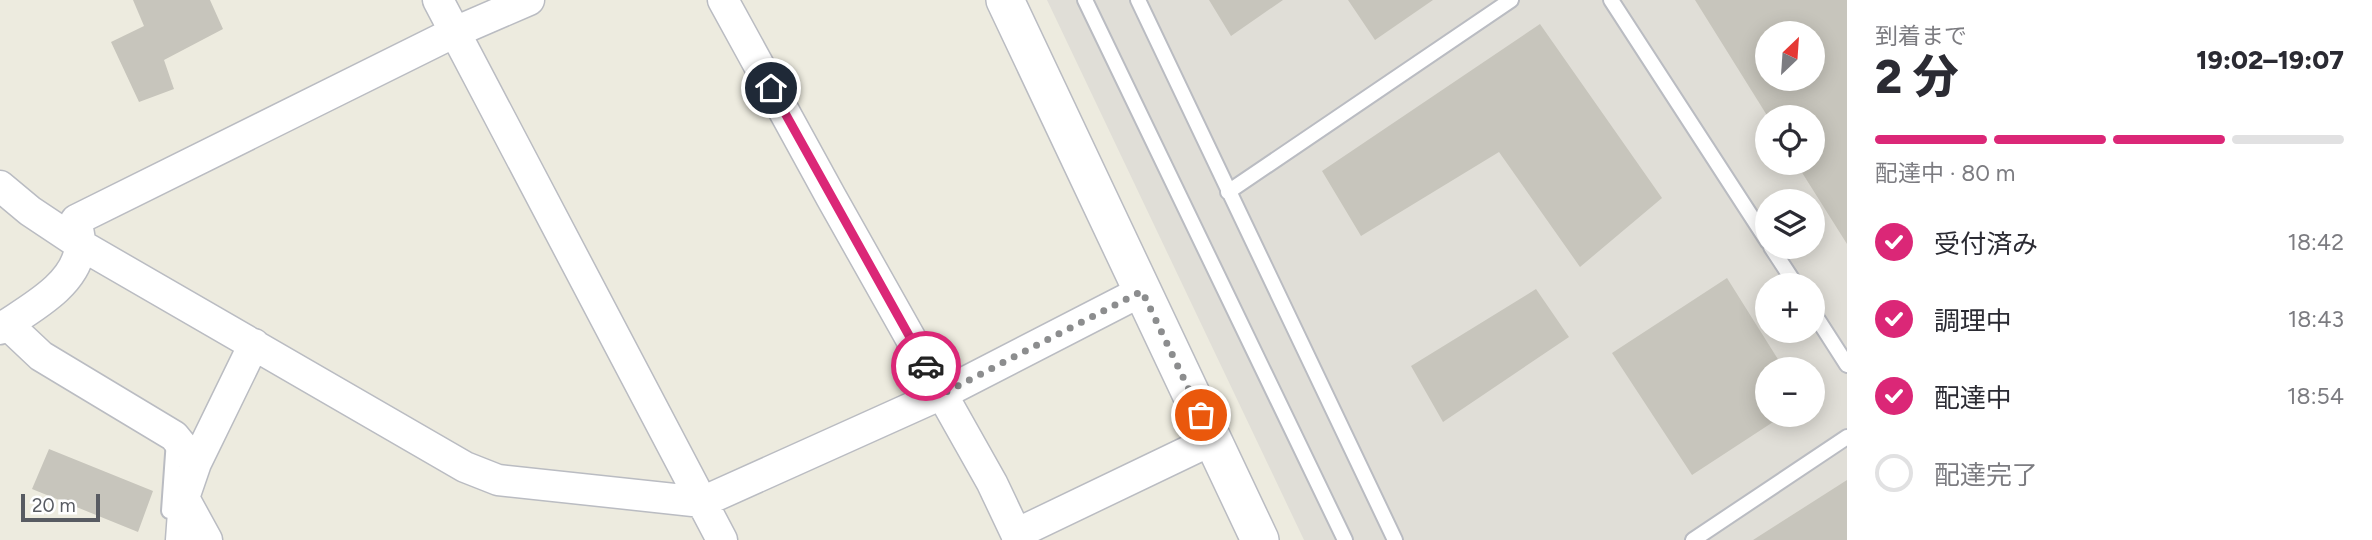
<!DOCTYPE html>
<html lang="ja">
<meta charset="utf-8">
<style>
:root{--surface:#fff;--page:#f7f7f7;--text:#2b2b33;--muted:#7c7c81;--line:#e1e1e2;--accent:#db2777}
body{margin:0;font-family:Figtree,"Noto Sans JP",sans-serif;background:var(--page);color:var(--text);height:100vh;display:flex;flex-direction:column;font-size:26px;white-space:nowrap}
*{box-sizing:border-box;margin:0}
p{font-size:23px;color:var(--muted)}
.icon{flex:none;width:38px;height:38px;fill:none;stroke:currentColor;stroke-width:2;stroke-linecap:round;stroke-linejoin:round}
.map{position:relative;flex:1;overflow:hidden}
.drawer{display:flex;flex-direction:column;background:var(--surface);width:525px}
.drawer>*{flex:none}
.needle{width:46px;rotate:25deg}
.tools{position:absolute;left:1755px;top:21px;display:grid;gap:14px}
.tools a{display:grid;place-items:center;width:70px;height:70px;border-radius:50%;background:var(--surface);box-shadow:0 4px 18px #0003;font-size:35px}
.scale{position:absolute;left:21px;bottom:18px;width:79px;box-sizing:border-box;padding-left:7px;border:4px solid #585b62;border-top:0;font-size:19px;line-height:24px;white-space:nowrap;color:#585b62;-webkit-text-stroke:5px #fff;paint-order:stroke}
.pin{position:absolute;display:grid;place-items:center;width:60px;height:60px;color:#fff;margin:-30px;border:4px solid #fff;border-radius:50%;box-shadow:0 2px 7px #0007}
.courier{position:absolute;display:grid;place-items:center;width:70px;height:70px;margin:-35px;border:5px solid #db2777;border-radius:50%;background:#fff;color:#222;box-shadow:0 2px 9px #0007}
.head em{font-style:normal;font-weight:800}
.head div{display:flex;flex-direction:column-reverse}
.head{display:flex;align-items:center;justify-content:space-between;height:119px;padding:0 28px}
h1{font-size:46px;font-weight:800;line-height:52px}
.bar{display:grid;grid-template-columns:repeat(4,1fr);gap:10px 7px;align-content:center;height:84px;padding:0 28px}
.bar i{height:9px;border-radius:5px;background:var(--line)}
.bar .current{background:var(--accent)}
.bar p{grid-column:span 4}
ol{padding:0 28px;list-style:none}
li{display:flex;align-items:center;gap:21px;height:77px}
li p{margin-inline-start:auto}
li .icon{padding:7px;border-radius:50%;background:var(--accent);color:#fff;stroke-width:4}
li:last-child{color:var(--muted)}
li i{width:38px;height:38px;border:4px solid var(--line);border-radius:50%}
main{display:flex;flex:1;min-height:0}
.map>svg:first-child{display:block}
.industrial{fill:#e0ded7;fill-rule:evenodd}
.building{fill:#c7c5bc;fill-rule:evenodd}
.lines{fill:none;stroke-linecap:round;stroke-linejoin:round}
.service-casing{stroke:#babcc2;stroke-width:18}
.minor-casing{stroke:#babcc2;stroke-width:33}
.tertiary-casing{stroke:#babcc2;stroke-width:40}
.service{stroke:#fff;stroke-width:14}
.minor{stroke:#fff;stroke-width:30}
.tertiary{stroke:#fff;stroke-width:37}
.done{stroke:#8c8d8e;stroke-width:7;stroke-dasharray:0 12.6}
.route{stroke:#db2777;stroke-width:9}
</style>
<main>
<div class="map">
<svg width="1847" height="540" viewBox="0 0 1847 540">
<rect width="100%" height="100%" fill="#edebdf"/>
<path class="industrial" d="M1047,0H1847V540H1304ZM1768,33H1813V79H1768ZM1768,117H1813V163H1768ZM1768,201H1813V247H1768ZM1768,285H1813V331H1768ZM1768,369H1813V415H1768Z"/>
<path class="building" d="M133,0H210L223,29L164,60L174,89L139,102L111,42L144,26Z
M1209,0H1283L1231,36Z
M1348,0H1433L1375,40Z
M1695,0H1847V244L1796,163H1813V117H1768ZM1768,33H1813V79H1768Z
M1540,24L1662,198L1580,267L1499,152L1361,236L1322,171Z
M1727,278L1784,369H1768V415H1784L1692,475L1612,353Z
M1536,289L1569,337L1443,422L1411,366Z
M49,449L153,491L138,532L32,489Z
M1847,480V540H1753Z"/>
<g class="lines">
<defs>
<path id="service" d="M1085,0L1345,540
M1138,0L1395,540
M1611,0L1768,242
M1228,192L1511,0
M1771,247L1796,285
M1813,312L1847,365
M169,511L174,440
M1693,540L1847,437"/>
<path id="minor" d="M438,0L722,540
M723,0L831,197L992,483L1019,540
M0,186L30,211L81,245L465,467L498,480L702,502L942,394L1142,291
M7,324L41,356L174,436L196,463
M0,329C29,309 75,286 80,248C81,239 78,229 76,220L455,32L529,0
M184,498L207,540
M1016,534L1212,440
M181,540L184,498L196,463L254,344"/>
<path id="tertiary" d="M1005,0L1260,540"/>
</defs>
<use href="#service" class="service-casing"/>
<use href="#minor" class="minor-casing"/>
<use href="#tertiary" class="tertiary-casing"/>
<use href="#service" class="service"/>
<use href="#minor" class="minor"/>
<use href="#tertiary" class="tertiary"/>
</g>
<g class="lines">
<path class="done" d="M926,366L942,394L1142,291L1201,415"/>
<path class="route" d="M771,88L926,366"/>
</g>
</svg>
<div class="tools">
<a><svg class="needle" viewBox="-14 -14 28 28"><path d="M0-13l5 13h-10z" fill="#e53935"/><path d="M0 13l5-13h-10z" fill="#7c7c81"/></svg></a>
<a><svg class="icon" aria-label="locate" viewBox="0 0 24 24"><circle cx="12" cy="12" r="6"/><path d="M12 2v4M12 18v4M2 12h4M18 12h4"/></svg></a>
<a><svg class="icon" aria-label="layers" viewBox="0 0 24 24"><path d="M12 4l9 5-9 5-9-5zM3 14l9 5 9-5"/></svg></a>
<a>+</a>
<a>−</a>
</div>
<div class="scale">20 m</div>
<div class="pin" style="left:1201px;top:415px;background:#ea580c"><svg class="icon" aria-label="bag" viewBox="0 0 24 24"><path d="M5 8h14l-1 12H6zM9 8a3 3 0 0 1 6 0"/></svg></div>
<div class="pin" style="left:771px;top:88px;background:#1f2937"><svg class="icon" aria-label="home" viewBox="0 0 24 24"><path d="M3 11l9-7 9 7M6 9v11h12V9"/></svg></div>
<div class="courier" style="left:926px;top:366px"><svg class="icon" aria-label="car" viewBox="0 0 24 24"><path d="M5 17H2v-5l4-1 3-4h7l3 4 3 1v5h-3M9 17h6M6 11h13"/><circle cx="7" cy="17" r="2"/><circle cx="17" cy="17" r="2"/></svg></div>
</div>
<section class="drawer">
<div class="head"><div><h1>2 分</h1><p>到着まで</p></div><em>19:02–19:07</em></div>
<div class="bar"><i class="current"></i><i class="current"></i><i class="current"></i><i></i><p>配達中 · 80 m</p></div>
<ol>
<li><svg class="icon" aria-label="check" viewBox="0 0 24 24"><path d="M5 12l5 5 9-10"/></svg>受付済み<p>18:42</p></li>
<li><svg class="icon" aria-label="check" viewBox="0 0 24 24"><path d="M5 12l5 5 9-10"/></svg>調理中<p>18:43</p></li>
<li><svg class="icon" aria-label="check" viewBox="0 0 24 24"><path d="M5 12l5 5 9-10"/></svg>配達中<p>18:54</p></li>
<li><i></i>配達完了</li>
</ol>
</section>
</main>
